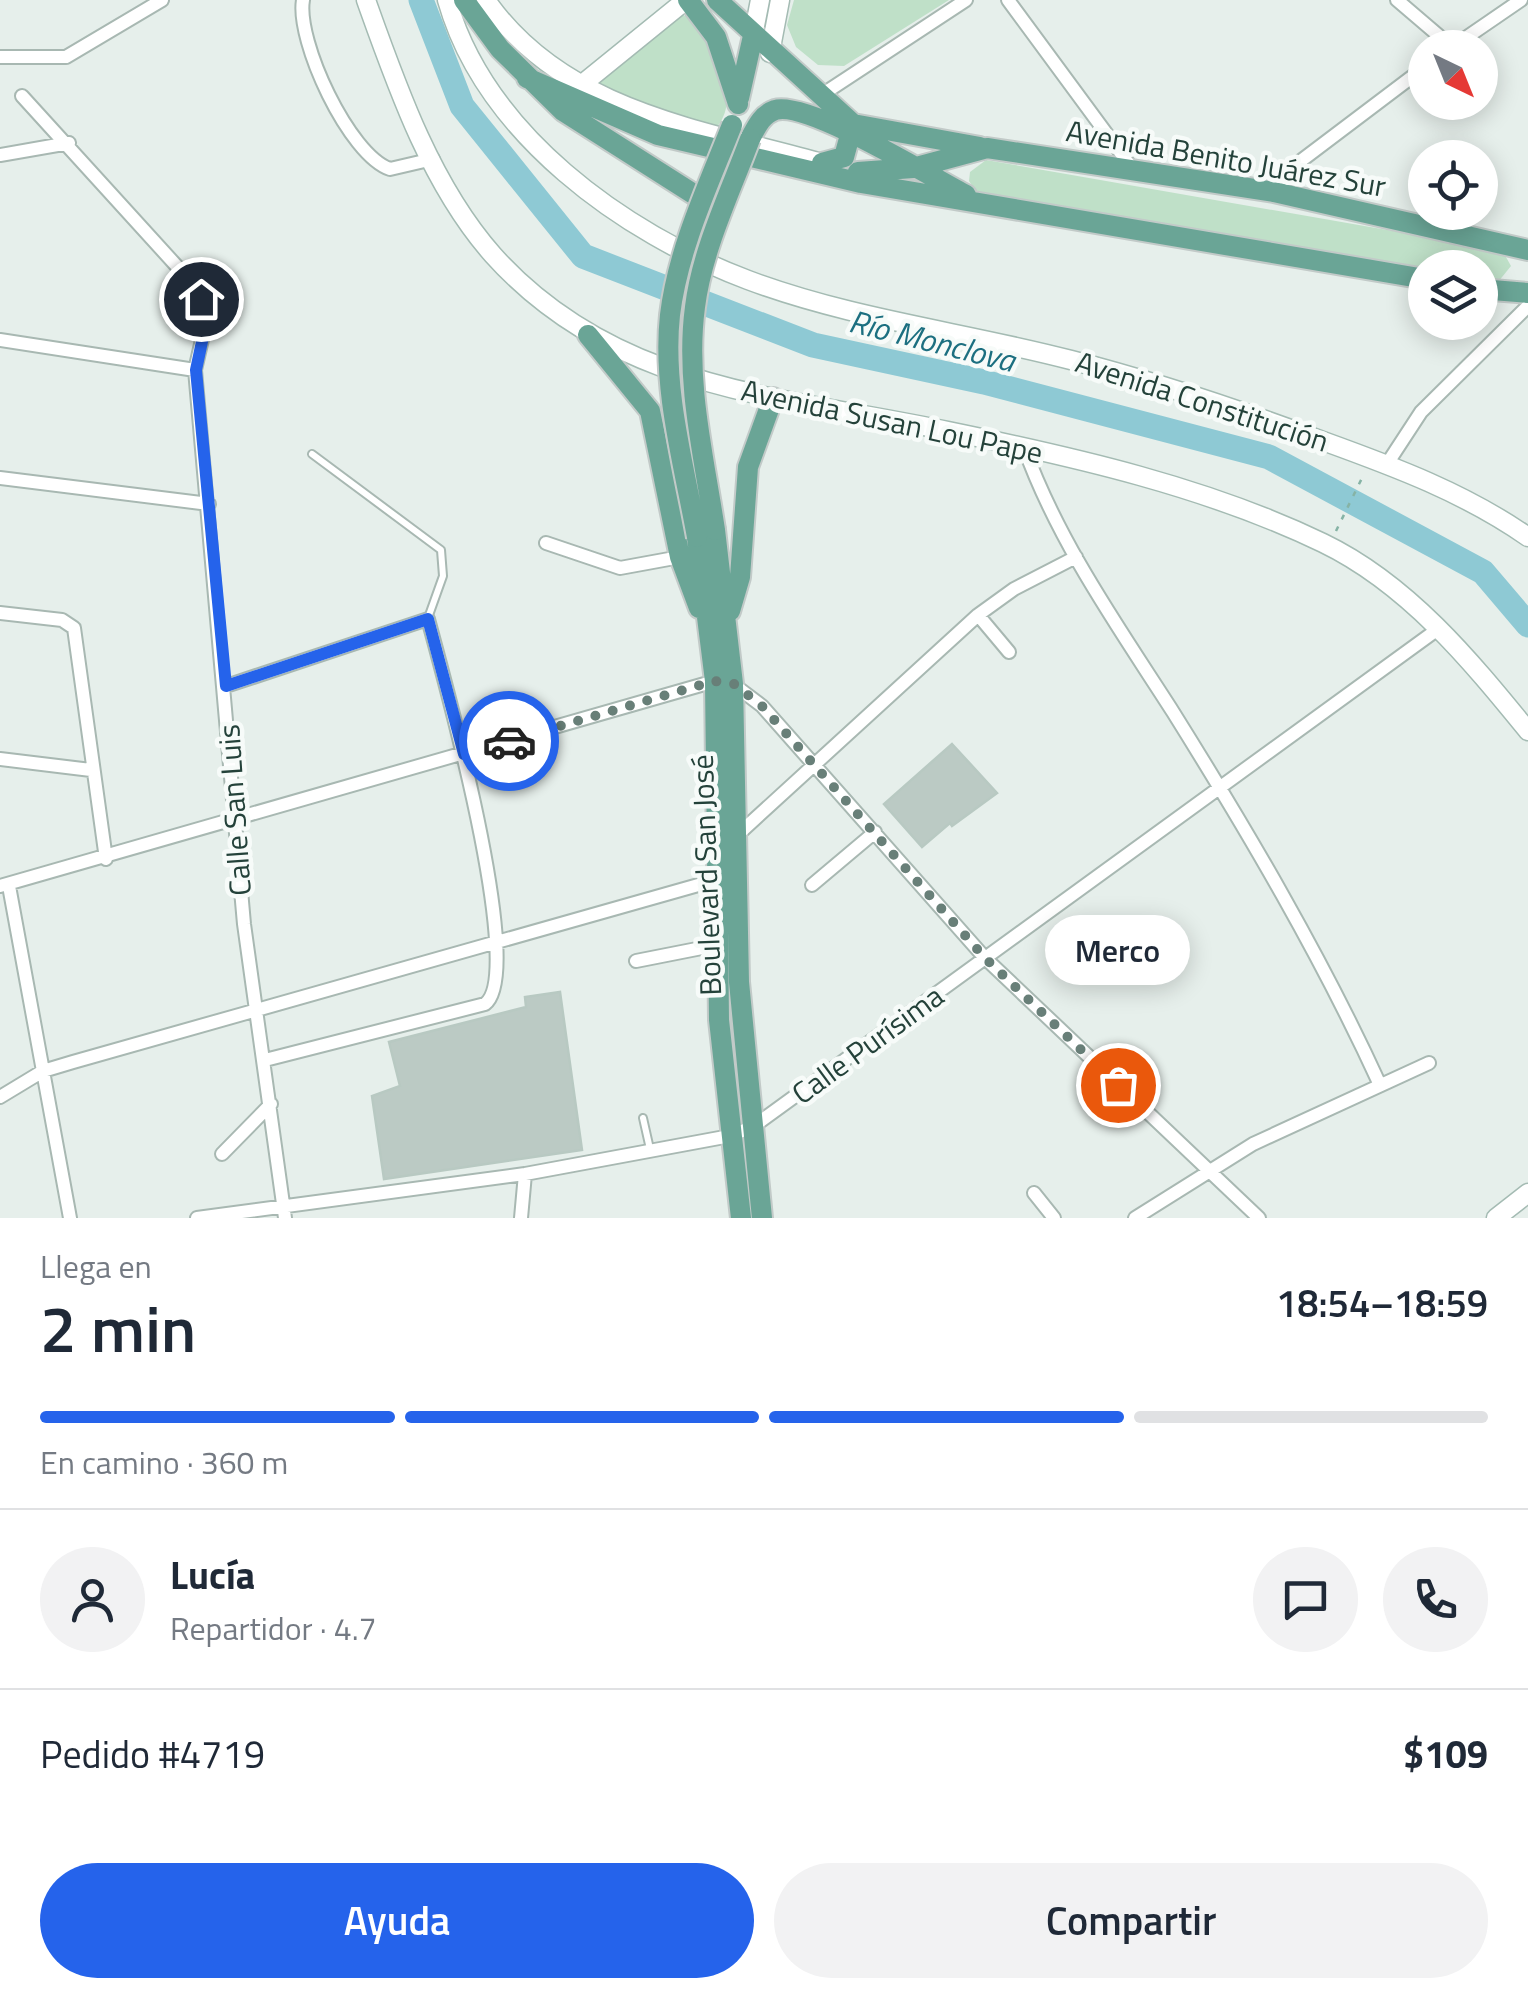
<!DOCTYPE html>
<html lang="es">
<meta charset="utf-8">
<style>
:root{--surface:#fff;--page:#f2f2f3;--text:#1f2937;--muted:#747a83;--line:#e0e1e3;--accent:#2563eb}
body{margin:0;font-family:"Titillium Web",sans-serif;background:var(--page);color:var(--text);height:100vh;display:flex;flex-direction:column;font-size:38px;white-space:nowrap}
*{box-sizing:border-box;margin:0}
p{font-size:32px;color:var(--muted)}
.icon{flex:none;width:55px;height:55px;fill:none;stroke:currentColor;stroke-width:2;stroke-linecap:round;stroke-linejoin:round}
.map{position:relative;height:1218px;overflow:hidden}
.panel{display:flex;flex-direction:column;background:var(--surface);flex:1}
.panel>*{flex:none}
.needle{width:65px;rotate:137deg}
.tools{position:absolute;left:1408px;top:30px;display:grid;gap:20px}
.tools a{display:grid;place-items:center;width:90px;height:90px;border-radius:50%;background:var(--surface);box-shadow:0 5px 25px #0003;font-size:50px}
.pin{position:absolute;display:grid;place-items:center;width:85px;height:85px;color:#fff;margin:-42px;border:5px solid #fff;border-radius:50%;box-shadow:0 2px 10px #0007}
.courier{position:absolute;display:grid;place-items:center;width:100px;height:100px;margin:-50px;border:8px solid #2563eb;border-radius:50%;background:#fff;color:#222;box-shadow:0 2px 12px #0007}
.bubble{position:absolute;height:70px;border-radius:35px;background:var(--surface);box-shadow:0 5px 25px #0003;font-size:32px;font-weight:600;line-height:70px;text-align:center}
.headline em{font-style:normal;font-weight:600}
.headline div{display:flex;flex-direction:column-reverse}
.headline{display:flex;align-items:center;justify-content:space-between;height:170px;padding:0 40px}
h1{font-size:65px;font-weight:600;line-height:75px}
.bar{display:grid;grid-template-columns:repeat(4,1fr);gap:15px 10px;align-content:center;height:120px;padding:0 40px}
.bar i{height:12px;border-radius:8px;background:var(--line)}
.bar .active{background:var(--accent)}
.bar p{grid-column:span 4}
.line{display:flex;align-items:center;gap:25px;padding:0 40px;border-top:2px solid var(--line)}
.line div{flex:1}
.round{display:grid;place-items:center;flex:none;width:105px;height:105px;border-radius:52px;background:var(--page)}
.button{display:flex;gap:20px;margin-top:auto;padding:20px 40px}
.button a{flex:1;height:115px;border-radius:60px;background:var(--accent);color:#fff;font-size:40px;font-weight:600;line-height:115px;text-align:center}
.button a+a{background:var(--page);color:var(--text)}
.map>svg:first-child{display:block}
.green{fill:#bfe0c8}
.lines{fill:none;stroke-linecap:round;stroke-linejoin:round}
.river{stroke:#8ec9d4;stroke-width:25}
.building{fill:#bbcac4;stroke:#b8c9c2;stroke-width:2.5}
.lane-casing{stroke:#a8b8b2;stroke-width:10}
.street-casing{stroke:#a8b8b2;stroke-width:16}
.secondary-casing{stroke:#a4bbb3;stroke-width:21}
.primary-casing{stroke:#c2cac8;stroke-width:24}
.path{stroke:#86b3a5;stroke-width:2.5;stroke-dasharray:5 8;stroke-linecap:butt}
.lane{stroke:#fff;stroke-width:6}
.street{stroke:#fff;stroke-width:12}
.secondary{stroke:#fff;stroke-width:18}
.primary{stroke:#6aa596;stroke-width:20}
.primary-bridge-casing{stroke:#c2cac8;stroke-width:24;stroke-linecap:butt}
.primary-bridge{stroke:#6aa596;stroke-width:20}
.done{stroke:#687f78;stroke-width:10;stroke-dasharray:0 18}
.route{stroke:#2563eb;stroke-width:12}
.labels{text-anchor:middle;stroke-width:9;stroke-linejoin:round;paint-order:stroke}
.street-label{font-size:30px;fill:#24423a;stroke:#f7fbf9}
.water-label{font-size:32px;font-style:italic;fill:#1c6f80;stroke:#f7fbf9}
</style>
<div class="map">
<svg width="1528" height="1218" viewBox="0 0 1528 1218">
<rect width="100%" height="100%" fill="#e6efeb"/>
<path class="green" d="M794,0H949L844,66L818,65L796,47L787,25Z
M681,15L691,17C710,47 744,93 717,127L650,108L597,85Z
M986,160L1502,250L1511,266L1498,282H1480V268H1425V272L977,193L969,181L970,172Z"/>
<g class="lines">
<path class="river" d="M421,0L462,106L583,256L813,345L984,382L1269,457L1483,572L1528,625"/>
</g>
<path class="building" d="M952,744L997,793L952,826L950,823L922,847L884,804Z
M560,992L582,1150L384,1179L372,1096L400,1086L389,1042L526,1007L525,997Z"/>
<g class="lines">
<defs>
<path id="lane" d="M312,454L441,550L443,576L428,618
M643,1118L650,1149"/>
<path id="street" d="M303,0C296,41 349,155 390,169L433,159
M1008,0L1134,171
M1397,0L1452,47
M1451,48L1521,0
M0,57H66L162,0
M22,96L193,284L207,318L195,370L244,924L285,1218
M820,96L966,0
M0,155L69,143
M1274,192L1298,163L1425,67
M0,340L195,370
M1024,447C1058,542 1119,628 1173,712C1248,832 1321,956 1380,1085
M1387,464L1421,412L1528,306
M0,478L209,504
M546,543L620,568L680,557
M0,613L62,620L74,628L106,859
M978,615L1009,652
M226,686L428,619C443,675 527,973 485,1004L265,1060
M0,759L91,770
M733,839L978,615L1014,589L1076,557
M812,885L875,832
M0,886L715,681L733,684L762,706L985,958L1259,1218
M9,886L70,1218
M636,961L717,945
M0,1097L43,1071L73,1062L723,878
M222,1154L271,1104
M1034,1193L1054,1218
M197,1218L525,1174L730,1136L754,1126L1438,629
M521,1218L525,1174
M1135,1218L1253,1144L1429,1063"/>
<path id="secondary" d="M366,0C397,87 431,185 493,255C615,391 782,396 948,431C1074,457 1207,487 1323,543C1408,584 1470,660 1528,731
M447,0C485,134 623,233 748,280C852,319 964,332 1071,360C1157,382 1240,410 1323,441C1395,467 1465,493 1528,537
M486,0C563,111 700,129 822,163
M753,36L760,0
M770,53L780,0
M580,86L686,0
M1496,1218L1528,1193"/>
<path id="primary" d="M464,0L500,49L563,111L703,200
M688,0L716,37L738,104
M717,0L853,124L844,157L822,163
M527,78L658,135L861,183L1425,279
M739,98L753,36
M853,124L980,147
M750,139C756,128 761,115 775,110C807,100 931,177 966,195
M858,172L913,168L987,148L1274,192L1528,250
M1480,289L1528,293
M588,335L650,411L680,557L699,608
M715,530L733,684L739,982L762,1218
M697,537L715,681L719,1020L741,1218
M730,611L740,577L748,467L773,398"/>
</defs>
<use href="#lane" class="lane-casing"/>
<use href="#street" class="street-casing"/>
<use href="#secondary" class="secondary-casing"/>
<use href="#primary" class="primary-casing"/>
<path class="path" d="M1336,531L1363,476"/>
<use href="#lane" class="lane"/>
<use href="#street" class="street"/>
<use href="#secondary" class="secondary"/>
<use href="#primary" class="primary"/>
<defs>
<path id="primary-bridge" d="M715,530C704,457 685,381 695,307C702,250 730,193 750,139
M697,537C684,465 662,388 670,315C678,249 708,186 732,125"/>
</defs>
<use href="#primary-bridge" class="primary-bridge-casing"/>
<use href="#primary-bridge" class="primary-bridge"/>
</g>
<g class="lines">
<path class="done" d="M509,741L714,681L734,684L762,706L985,958L1118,1085"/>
<path class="route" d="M201,299L207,318L196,370L226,686L428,619L464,754L509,741"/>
</g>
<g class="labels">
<g class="street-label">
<text transform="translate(1226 159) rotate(10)" y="10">Avenida Benito Juárez Sur</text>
<text transform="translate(1202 402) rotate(18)" y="10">Avenida Constitución</text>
<text transform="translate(892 422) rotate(12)" y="10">Avenida Susan Lou Pape</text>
<text transform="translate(235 810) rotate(-94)" y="10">Calle San Luis</text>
<text transform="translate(707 875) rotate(-92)" y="10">Boulevard San José</text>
<text transform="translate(868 1045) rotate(-36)" y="10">Calle Purísima</text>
</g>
<g class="water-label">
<text transform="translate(932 341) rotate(14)" y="11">Río Monclova</text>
</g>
</g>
</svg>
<div class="tools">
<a><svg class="needle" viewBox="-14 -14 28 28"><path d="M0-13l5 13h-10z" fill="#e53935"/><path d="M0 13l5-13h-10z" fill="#747a83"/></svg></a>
<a><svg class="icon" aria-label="locate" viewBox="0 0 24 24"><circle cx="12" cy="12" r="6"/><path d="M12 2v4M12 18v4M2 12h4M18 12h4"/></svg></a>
<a><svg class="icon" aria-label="layers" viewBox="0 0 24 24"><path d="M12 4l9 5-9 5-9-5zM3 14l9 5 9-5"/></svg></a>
</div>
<div class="pin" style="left:1118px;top:1085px;background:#ea580c"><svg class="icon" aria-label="bag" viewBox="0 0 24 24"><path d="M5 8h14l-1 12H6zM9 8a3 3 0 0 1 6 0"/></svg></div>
<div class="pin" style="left:201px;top:299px;background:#1f2937"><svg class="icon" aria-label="home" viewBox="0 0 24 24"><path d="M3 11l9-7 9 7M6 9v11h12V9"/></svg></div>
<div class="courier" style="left:509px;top:741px"><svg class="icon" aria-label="car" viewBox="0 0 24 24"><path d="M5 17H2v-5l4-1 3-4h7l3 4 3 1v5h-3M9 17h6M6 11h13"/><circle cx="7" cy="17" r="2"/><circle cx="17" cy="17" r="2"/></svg></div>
<div class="bubble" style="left:1045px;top:915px;width:145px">Merco</div>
</div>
<section class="panel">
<div class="headline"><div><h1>2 min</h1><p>Llega en</p></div><em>18:54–18:59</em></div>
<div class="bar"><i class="active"></i><i class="active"></i><i class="active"></i><i></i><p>En camino · 360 m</p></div>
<div class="line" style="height:180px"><a class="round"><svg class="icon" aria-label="person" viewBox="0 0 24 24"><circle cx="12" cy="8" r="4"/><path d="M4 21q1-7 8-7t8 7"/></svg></a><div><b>Lucía</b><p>Repartidor · 4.7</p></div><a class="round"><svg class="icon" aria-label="chat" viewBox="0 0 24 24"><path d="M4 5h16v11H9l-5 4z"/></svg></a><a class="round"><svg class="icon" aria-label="phone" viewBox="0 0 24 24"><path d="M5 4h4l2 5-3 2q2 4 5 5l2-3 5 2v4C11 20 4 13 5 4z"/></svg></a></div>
<div class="line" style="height:130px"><div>Pedido #4719</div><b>$109</b></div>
<div class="button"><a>Ayuda</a><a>Compartir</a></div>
</section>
